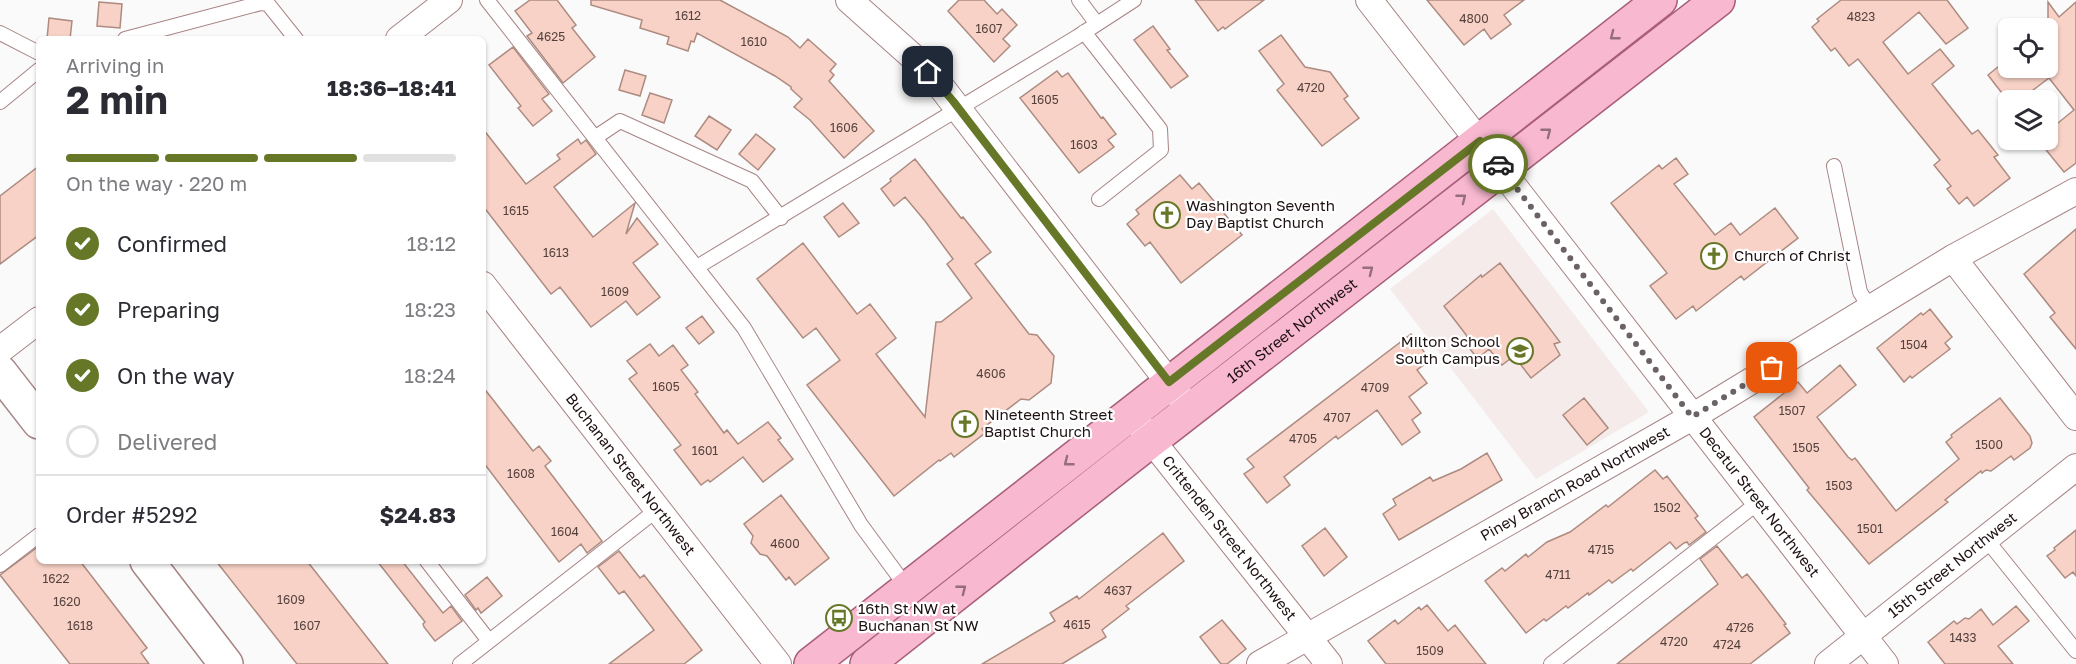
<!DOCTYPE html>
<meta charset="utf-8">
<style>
:root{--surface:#fff;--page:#f7f7f7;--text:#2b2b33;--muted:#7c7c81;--line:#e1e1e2;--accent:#667828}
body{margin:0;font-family:"Golos Text",sans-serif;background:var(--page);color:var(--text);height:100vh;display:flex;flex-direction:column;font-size:22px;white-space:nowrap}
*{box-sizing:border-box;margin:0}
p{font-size:20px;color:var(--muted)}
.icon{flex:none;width:33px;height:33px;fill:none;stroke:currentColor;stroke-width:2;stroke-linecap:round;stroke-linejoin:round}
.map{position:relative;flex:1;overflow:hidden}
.side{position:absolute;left:36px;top:36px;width:450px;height:528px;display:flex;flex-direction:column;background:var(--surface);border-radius:9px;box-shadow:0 2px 4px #0004}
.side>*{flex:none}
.buttons{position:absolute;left:1998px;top:18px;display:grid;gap:12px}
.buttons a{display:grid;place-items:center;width:60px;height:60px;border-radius:9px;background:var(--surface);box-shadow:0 2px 4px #0004;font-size:30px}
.pin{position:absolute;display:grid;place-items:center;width:51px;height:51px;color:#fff;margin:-26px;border-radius:12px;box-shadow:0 3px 9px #0006}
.courier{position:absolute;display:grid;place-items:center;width:60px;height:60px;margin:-30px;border:4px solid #667828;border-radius:50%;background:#fff;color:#222;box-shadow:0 2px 8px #0007}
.headline em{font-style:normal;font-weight:700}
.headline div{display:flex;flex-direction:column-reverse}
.headline{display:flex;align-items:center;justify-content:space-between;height:102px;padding:0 30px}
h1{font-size:39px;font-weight:700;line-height:45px}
.bar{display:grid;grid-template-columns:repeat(4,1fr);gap:9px 6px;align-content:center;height:72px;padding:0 30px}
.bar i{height:8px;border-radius:4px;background:var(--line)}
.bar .on{background:var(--accent)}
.bar p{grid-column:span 4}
.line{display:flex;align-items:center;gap:15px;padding:0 30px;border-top:2px solid var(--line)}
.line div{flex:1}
ol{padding:0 30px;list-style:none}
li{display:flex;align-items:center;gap:18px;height:66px}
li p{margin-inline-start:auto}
li .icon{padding:6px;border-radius:50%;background:var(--accent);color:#fff;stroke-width:4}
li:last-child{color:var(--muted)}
li i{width:33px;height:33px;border:3px solid var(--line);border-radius:50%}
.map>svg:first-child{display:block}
.built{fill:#f5ebeb}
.building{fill:#f8d2c6;stroke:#ad8b80;stroke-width:1.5}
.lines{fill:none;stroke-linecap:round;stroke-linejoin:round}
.service-casing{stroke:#a88484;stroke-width:16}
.minor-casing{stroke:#a88484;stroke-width:28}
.tertiary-casing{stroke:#a88484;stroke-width:36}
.primary-casing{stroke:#a85e78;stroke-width:36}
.service{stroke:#fff;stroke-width:14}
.minor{stroke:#fff;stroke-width:26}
.tertiary{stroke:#fff;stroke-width:33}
.primary{stroke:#f8b8d0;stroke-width:33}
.oneway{stroke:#966d7a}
.done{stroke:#6b6363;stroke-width:6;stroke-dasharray:0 10.8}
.route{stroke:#667828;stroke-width:8}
.labels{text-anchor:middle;stroke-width:4.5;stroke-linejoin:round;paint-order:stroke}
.number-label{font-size:12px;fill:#54413e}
.poi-label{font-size:15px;fill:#1e1111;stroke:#fff;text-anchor:start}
.street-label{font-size:15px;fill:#1e1111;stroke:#fff}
</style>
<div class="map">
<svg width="2076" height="664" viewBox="0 0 2076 664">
<rect width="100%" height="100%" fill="#fafafa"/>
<path class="built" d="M1493,209L1649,412L1536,479L1390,289Z"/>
<path class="building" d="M530,0H557L576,25L572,28L595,57L563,83L527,36L532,33L515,11Z
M591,0H720L788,37L800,48L808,39L836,64L830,71L834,75L829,81L874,131L844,158L810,120L794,107L802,99L791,89V87L775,76L697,33L694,42L691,41L688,51L667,44L669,37L640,28L642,20L591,5Z
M959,0H984L997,14L1002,9L1017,25L1003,39L1010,46L994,62L948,11Z
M1195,0H1264L1225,29L1223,27L1218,31Z
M1427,0H1524L1504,15L1511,24L1491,39L1484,29L1464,45Z
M1841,0H1947L1968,28L1946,44L1919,12L1883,42L1908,74L1940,49L1954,66L1932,84L1972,134L1978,130L1998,155L1994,157L2010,178L1974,206L1967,197L1959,204L1947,189L1951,186L1934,165L1940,160L1858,59L1849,66L1835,48L1831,51L1812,27L1819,21L1817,19Z
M99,2L122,4L120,28L97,26Z
M2048,2L2059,17L2076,2V163L2064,172L2038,140H2048V131L2074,110L2049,78L2020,100L2008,101L1988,75L2004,62L2008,68H2048Z
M49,18L72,21L70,39H47Z
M1153,26L1170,49L1167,50L1188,76L1171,88L1134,40Z
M1281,35L1305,67L1330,72L1348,96L1344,99L1359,118L1322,146L1277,90L1284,84L1259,51Z
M513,47L549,94L542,99L552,111L533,126L518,108L521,106L489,65Z
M625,70L646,76L640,96L619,90Z
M1057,71L1062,77L1068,73L1101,118L1103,117L1116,134L1108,140L1114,147L1079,173L1020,98Z
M650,93L672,100L664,123L642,115Z
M709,116L731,130L717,150L695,136Z
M483,129L526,184L560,159L557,155L578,139L581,144L586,140L596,154L554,187L593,237L635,203L626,234L637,218L658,244L633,263L660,297L637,315L626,301L591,327L560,287L551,294L483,206Z
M756,134L775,149L758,170L739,154Z
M1676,158L1688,174L1674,184L1715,235L1731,223L1740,235L1775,208L1798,238L1744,280L1741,276L1696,311L1693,306L1676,319L1650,286L1667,273L1611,203L1659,165L1662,169Z
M915,159L961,218L963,217L991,252L975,264L1029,334L1037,335L1054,356L1051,383L1029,400L1021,399L982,429L985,433L954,457L951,453L940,461L939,460L894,496L807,385L840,360L816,328L803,338L757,279L803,243L857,314L870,304L896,338L876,354L925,417L936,322H941L972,298L947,264L953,259L925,221L905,197L894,206L881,189L891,181L890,179Z
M39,166V235L0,264V196Z
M1180,175L1192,189L1199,183L1242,235L1181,283L1150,242L1145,246L1127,224L1139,214L1136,210Z
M843,203L859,223L839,237L824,217Z
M2076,229V349L2050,317L2055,313L2024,274Z
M1500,263L1560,342L1554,344L1560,355L1531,378L1514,356L1502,365L1489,349L1482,355L1474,354L1466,344L1467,336L1444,306L1481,275L1482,277Z
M1930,309L1952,337L1945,343L1950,349L1912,378L1910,376L1904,382L1877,348L1921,313L1923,315Z
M702,316L714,332L699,344L686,328Z
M1411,334L1430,360L1417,370L1427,383L1409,397L1421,413L1412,420L1420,432L1402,445L1377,410L1338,439L1336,436L1284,477L1290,485L1267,503L1244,474L1254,467L1247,459Z
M650,344L659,356L673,345L688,365L681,370L698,392L695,394L724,433L727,430L738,444L768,422L781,438L778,440L793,459L763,482L743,457L710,482L708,480L701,485L674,450L681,445L629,379L637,373L627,361Z
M1840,365L1856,385L1817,417L1848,457L1852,460L1855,458L1896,511L1959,459L1946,442L1952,437L1951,435L2000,398L2030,436L2032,443L2030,448L2014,460L2011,456L1991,471L1986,470L1982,473L1981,471L1945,500L1948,502L1869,564L1807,490L1809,488L1754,417L1798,382L1807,393Z
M483,387L533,451L539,446L551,461L545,466L602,541L587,553L581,544L559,562L483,462Z
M1584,398L1608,428L1587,445L1563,415Z
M1487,453L1502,480L1399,540L1383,514L1396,505L1393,499L1430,477L1433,481L1461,469Z
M1655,470L1663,479L1667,476L1698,516L1695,518L1706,532L1689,545L1687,542L1684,543L1676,549L1670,542L1633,571L1631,569L1612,583L1609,580L1589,595L1588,593L1568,608L1566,606L1546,621L1544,619L1526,633L1485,581L1502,568L1505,571L1526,554L1528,557L1547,542L1570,532L1606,505L1608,507Z
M781,495L829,558L795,585L789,577L786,580L767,556L760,554L751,543L753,536L744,524Z
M1325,528L1347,557L1324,576L1302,546Z
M2076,530V576L2073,572L2065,578L2047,556L2055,550L2054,548Z
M1163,533L1184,561L1126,606L1129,609L1102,630L1106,637L1062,664H982L1055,621L1050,613L1077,596L1079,599Z
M39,546V561H80L147,648L141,653L149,664H70L0,575Z
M1717,546L1742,578L1747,574L1756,585L1786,624L1784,625L1790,633L1750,664H1617L1718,584L1700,559Z
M619,551L640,578L644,575L702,650L684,664H609L654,630L624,591L619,594L598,567Z
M216,561H307L388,664H297Z
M377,561H402L443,613L451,606L462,621L435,641L424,627L423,624L425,622Z
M487,577L502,596L481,613L478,608L476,610L465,595Z
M1427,605L1448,631L1455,625L1486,664H1386L1368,641L1395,620L1398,624L1419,607L1421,610Z
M2016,606L2029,621L1998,646L2013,664H1945L1928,642L1954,621L1957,624L1965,618L1969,619L1981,609L1993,625Z
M1222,620L1246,649L1227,664H1221L1200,637Z"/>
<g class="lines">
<defs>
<path id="service" d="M487,0L744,328L861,525L908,589
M1079,0L1097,24
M1084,32L1160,129L1161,150L1099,199
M0,33L39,53
M125,39L261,3L268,4L296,39
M0,102L39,70
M596,137L620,121L752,181L781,218
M1834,166L1860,292L1870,308
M697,267L1077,37L1134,0
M1986,539L2076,651
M427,561L489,641
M0,565L39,535
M460,664L658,509
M1551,664L1759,502"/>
<g id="minor">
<path d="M849,0L913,57L942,88L1181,398"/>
<path id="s1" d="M1369,0L1885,664"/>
<path d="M399,39L449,0"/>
<path d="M1953,258L2076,417"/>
<path id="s2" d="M483,285L778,664"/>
<path d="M0,350L39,320"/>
<path id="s3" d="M1141,427L1329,664"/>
<path id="s4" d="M1260,664L1692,417L1953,258L2076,191"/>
<path id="s5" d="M1828,664L2076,467"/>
</g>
<path id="tertiary" d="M0,372L39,422
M147,561L226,664"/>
<g id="primary">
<path d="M811,664L1660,0"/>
<path id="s6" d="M867,664L1131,456L1718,0"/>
</g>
</defs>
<use href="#service" class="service-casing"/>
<use href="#minor" class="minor-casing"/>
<use href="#tertiary" class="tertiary-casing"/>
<use href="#primary" class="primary-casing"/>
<use href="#service" class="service"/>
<use href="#minor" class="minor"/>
<use href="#tertiary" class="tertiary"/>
<use href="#primary" class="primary"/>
</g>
<defs><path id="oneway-chevron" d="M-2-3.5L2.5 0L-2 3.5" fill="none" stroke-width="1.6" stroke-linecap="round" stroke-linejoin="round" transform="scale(1.5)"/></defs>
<g class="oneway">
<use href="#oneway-chevron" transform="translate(1614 36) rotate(142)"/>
<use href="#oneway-chevron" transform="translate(1547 132) rotate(-38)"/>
<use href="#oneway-chevron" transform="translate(1462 198) rotate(-38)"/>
<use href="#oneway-chevron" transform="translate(1369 270) rotate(-38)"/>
<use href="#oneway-chevron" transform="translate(1068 462) rotate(142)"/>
<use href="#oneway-chevron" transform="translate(962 589) rotate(-38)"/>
</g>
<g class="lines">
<path class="done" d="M1498,164L1692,417L1772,368"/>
<path class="route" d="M928,72L953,101L1169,382L1480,141L1498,164"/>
</g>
<defs>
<symbol id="church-ring" viewBox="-11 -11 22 22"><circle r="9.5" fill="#fff" stroke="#667828" stroke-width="1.5"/><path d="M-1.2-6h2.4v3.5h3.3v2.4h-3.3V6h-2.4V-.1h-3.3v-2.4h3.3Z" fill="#667828"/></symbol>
<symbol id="school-ring" viewBox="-11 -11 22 22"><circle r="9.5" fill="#fff" stroke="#667828" stroke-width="1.5"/><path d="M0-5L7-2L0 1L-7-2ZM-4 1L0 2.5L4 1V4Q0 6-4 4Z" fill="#667828"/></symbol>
<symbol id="bus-ring" viewBox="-11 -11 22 22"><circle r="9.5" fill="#fff" stroke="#667828" stroke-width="1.5"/><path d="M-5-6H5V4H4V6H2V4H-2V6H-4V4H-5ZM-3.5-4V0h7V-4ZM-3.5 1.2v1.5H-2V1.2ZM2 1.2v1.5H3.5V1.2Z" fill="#667828"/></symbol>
</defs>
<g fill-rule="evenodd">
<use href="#church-ring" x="1152" y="200" width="30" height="30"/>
<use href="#church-ring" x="1699" y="241" width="30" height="30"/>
<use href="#school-ring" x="1505" y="336" width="30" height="30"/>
<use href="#church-ring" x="950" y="409" width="30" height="30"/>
<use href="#bus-ring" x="824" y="603" width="30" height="30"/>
</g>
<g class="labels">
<g class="number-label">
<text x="688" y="20">1612</text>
<text x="1861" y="21">4823</text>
<text x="1474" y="23">4800</text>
<text x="989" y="33">1607</text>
<text x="551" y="41">4625</text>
<text x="754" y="46">1610</text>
<text x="1311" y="92">4720</text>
<text x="1045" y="104">1605</text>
<text x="844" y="132">1606</text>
<text x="1084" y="149">1603</text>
<text x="516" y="215">1615</text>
<text x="556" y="257">1613</text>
<text x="615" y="296">1609</text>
<text x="1914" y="349">1504</text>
<text x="991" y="378">4606</text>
<text x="666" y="391">1605</text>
<text x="1375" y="392">4709</text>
<text x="1792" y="415">1507</text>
<text x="1337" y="422">4707</text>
<text x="1303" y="443">4705</text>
<text x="1989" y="449">1500</text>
<text x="1806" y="452">1505</text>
<text x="705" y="455">1601</text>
<text x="521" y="478">1608</text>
<text x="1839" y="490">1503</text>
<text x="1667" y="512">1502</text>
<text x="1870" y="533">1501</text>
<text x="565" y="536">1604</text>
<text x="785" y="548">4600</text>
<text x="1601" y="554">4715</text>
<text x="1558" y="579">4711</text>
<text x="56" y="583">1622</text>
<text x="1118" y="595">4637</text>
<text x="291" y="604">1609</text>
<text x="67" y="606">1620</text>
<text x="1077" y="629">4615</text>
<text x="80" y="630">1618</text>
<text x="307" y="630">1607</text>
<text x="1740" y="632">4726</text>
<text x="1963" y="642">1433</text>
<text x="1674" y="646">4720</text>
<text x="1727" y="649">4724</text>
<text x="1430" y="655">1509</text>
</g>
<g class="poi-label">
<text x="1186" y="211">Washington Seventh<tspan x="1186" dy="17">Day Baptist Church</tspan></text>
<text x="1734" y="261">Church of Christ</text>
<text x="1500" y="347" text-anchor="end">Milton School<tspan x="1500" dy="17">South Campus</tspan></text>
<text x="984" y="420">Nineteenth Street<tspan x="984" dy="17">Baptist Church</tspan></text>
<text x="858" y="614">16th St NW at<tspan x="858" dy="17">Buchanan St NW</tspan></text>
</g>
<g class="street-label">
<text dy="5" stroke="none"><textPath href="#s6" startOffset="540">16th Street Northwest</textPath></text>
<text dy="5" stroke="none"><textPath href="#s2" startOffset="240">Buchanan Street Northwest</textPath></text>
<text dy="5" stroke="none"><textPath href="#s4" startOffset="363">Piney Branch Road Northwest</textPath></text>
<text dy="5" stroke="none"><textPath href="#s1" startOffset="636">Decatur Street Northwest</textPath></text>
<text dy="5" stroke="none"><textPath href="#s3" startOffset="142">Crittenden Street Northwest</textPath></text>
<text dy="5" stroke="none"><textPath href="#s5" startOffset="159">15th Street Northwest</textPath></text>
</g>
</g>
</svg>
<div class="buttons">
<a><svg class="icon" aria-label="locate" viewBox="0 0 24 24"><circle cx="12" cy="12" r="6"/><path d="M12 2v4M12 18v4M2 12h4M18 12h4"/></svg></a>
<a><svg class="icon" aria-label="layers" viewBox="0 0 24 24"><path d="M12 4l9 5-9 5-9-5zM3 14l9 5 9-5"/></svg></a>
</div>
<div class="pin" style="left:1772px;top:368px;background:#ea580c"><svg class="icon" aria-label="bag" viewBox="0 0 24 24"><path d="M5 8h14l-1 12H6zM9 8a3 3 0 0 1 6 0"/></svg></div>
<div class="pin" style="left:928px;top:72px;background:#1f2937"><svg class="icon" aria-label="home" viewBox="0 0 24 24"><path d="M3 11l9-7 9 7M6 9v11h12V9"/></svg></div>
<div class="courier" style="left:1498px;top:164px"><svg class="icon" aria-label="car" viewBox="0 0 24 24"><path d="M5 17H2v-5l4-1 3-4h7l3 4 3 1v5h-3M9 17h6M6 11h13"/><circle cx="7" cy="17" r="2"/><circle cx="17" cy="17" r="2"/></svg></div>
<section class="side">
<div class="headline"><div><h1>2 min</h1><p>Arriving in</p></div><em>18:36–18:41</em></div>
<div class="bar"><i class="on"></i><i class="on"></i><i class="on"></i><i></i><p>On the way · 220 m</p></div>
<ol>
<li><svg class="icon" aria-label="check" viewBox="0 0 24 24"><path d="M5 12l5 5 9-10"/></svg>Confirmed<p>18:12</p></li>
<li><svg class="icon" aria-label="check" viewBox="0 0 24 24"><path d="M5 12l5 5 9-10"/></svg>Preparing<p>18:23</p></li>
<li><svg class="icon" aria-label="check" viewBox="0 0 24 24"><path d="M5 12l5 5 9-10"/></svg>On the way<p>18:24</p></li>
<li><i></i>Delivered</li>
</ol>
<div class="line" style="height:78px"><div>Order #5292</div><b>$24.83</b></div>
</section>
</div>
